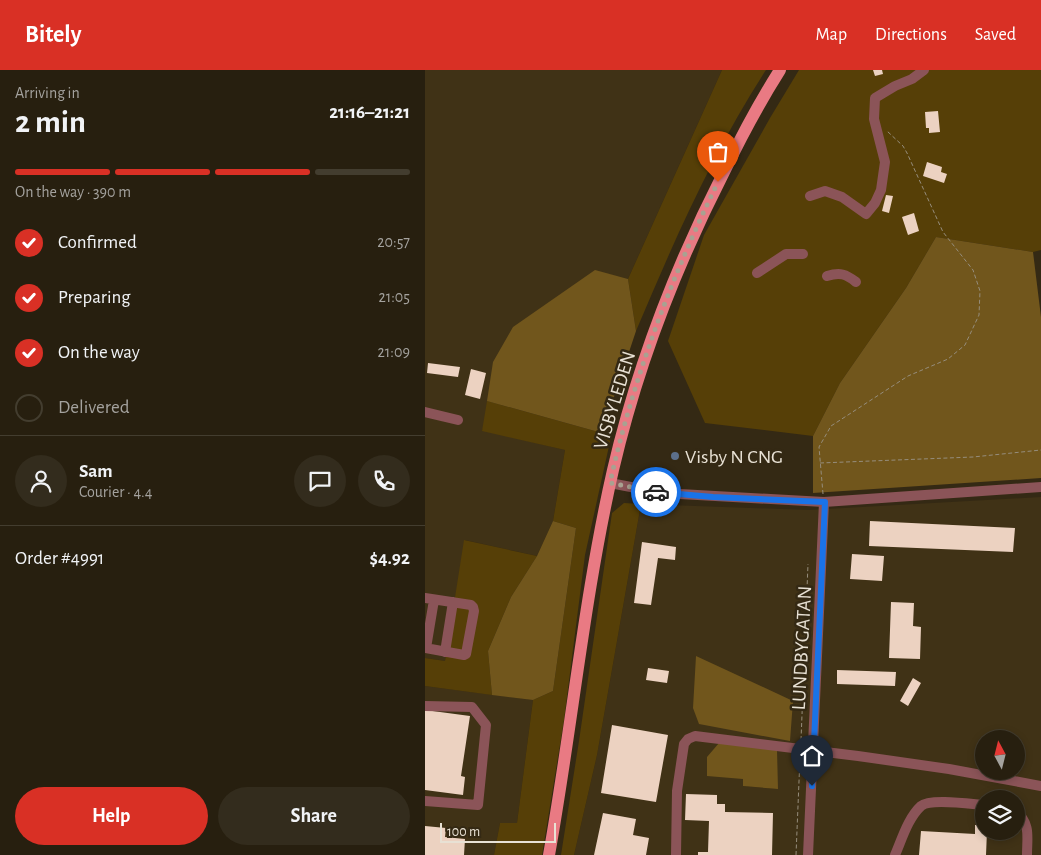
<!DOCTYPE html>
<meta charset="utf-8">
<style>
:root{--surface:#271f0f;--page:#332c1d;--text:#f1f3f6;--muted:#a4a29e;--line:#433d2f;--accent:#d93025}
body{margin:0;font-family:"Alegreya Sans",sans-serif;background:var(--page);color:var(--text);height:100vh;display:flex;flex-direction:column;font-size:19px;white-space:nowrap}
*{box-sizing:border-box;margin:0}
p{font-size:16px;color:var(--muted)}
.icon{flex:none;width:28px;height:28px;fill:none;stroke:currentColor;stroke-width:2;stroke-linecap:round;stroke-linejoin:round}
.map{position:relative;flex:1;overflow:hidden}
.side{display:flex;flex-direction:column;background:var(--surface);width:425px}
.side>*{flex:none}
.needle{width:32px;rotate:353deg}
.buttons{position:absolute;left:550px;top:660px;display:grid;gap:10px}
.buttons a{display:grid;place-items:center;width:50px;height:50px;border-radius:50%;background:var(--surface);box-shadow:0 2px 8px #0003,0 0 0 1px var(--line);font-size:25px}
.scale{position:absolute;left:15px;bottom:12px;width:116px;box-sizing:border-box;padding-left:5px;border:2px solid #e8e1d4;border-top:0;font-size:14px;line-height:18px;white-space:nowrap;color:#e8e1d4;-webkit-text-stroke:4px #342914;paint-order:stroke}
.pin{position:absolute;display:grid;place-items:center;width:42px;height:42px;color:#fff;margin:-51px -21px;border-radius:50% 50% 50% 0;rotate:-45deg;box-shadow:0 0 5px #0007}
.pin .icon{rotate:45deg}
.courier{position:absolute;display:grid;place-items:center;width:50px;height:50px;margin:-25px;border:4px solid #1a73e8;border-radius:50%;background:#fff;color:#222;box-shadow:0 1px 6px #0007}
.overview em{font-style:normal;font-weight:700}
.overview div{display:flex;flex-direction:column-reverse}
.overview{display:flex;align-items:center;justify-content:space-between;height:85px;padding:0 15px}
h1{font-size:32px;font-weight:700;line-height:38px}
.bar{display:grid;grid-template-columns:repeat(4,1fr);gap:8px 5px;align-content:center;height:60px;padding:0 15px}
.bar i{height:6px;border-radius:4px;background:var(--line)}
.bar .on{background:var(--accent)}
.bar p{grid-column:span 4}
.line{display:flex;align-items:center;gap:12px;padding:0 15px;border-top:1px solid var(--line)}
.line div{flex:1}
.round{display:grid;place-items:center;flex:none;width:52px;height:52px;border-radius:26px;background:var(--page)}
ol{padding:0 15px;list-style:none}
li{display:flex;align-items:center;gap:15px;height:55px}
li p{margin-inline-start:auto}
li .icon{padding:5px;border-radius:50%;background:var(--accent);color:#fff;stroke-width:4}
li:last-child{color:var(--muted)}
li i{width:28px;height:28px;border:2px solid var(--line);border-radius:50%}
.primary-button{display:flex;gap:10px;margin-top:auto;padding:10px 15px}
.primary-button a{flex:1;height:58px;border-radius:30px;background:var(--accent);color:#fff;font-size:20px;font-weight:700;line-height:58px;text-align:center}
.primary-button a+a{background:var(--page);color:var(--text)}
header{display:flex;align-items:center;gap:30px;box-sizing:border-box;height:70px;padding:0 25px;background:var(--accent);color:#fff}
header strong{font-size:24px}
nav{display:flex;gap:28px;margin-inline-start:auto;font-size:18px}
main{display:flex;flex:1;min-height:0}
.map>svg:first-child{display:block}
.built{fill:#403216;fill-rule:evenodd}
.green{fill:#563f07}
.forest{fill:#71561c}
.building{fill:#ecd2c1}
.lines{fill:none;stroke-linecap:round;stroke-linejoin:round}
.path{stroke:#968d7c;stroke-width:1;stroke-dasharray:4 2.5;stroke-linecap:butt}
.minor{stroke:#8b5458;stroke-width:10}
.major{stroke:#e97a83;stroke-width:12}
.done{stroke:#a9a191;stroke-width:5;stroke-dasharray:0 9}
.route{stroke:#1a73e8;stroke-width:6}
.service-dot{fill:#5c6f8a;stroke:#342914;stroke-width:2}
.labels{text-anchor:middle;stroke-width:5;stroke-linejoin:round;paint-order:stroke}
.street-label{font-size:20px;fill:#e8e1d4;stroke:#342914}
.poi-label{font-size:20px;fill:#e8e1d4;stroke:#342914;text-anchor:start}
</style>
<header>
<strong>Bitely</strong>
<nav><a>Map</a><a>Directions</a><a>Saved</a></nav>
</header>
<main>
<section class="side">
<div class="overview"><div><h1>2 min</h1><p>Arriving in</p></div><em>21:16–21:21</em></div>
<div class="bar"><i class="on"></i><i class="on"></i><i class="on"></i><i></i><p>On the way · 390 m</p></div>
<ol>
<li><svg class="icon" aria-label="check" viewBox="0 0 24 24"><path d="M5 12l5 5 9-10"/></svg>Confirmed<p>20:57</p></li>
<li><svg class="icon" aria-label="check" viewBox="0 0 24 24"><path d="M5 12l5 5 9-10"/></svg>Preparing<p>21:05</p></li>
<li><svg class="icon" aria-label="check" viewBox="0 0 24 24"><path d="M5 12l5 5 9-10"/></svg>On the way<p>21:09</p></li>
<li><i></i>Delivered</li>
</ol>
<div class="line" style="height:90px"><a class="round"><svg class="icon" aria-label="person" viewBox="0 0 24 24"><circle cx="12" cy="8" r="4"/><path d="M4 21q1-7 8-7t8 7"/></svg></a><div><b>Sam</b><p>Courier · 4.4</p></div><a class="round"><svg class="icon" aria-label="chat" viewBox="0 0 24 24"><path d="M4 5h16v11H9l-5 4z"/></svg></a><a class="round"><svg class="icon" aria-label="phone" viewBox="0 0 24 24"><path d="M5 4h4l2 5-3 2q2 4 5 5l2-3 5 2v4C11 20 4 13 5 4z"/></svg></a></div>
<div class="line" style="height:65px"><div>Order #4991</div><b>$4.92</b></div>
<div class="primary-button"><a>Help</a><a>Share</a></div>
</section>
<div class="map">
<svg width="616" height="785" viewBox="0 0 616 785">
<rect width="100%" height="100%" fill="#342914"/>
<path class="built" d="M0,0H297L203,209L170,201L57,360L140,380L128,451L112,486L40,470L20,591L0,588Z
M616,427V785H149L172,685L216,434L384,440ZM559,669H591V701H559ZM319,709L352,719L318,716ZM559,729H591V761H559Z
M0,616L108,630L92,753H75L69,785H0Z"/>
<path class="green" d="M297,0H341C288,82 249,171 211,261L203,209Z
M374,0H616V180L608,182L511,167L481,218L415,313L388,366L280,353L243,271L279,165L345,48Z
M62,331L177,363L186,367L160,485L139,650L117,785H69L75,753H92L108,630L128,621L151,458L128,451L140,380L57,361Z
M199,433L216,434L172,685L149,785H136L154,671L187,443Z
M39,470L112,486L86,527L63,581L67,625L0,616V588L20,591Z"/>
<path class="forest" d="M511,167L608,182L616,247V408L388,423V366L415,313L481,218Z
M170,200L203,209L211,261L177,363L62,331L68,292L88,257Z
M128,451L151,458L128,621L108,630L67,625L63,581L86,527L112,486Z
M271,586L368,631L365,671L274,654L268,638Z
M294,673L352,680L353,719L318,716V709L282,706V687Z"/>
<path class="building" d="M448,0H457L458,4L450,6Z
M513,41L515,62L504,63V58H501L500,42Z
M502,92L517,97L516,102L522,104L519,113L498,106Z
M461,125L468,126L464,143L457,141Z
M489,143L494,161L483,165L477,147Z
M3,293L35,297L33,307L2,303Z
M46,299L61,303L55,329L40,325Z
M445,451L590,458L588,482L444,476Z
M217,472L251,477L250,490L233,488L226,535L209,533Z
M427,484L459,486L457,511L425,509Z
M466,532L489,533L488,556L496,557L495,589L464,588Z
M223,598L244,601L242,613L221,610Z
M412,600L471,602L470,616L412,614Z
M488,608L496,613L483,636L475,631Z
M0,640L45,646L36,706L40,707L38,725L0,720Z
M187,655L243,665L231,732L176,723Z
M261,724L292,725V734H300V742L348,743L347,785H273V782H283L284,751L260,750Z
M178,743L211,749L208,765L224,768L221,785H169Z
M550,755H559V761H562L561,785H494L496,761L550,764Z
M0,756L21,758L20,767L40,769L39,785H0Z"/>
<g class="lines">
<path class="path" d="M395,393L548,387L616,380
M398,424L394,377L406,356L483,306L523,289L540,275L554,245L555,221L548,200L518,162L482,83L478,76L462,61
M376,670L383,494
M371,785L375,687"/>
<path class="minor" d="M385,126L400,121L417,127L441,144L450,133L456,120L460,92L449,49L450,28L470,16L487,9L499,0
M332,203L361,184H378
M402,206C415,202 421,204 431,212
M0,342L33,350
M185,413L237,423L399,432L616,417
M0,528L46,535L48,537L49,541L41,584L39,585L0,578
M1,578L9,530
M20,582L28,532
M0,636L47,637L61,655L53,735L0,731
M591,741C606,755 602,766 602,785
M251,785L252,721L259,674L263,669L270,666L433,686L524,699L616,716
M383,785L399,432
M470,785C477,769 483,748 496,736C505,728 546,734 559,735"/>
<path class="major" d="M124,785C147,657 159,527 188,400C212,297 251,196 299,102C316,67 334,33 355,0"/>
</g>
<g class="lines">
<path class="done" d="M231,422L185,413C208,309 246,208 293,112"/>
<path class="route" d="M231,422L288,427L400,432L387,716"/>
</g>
<circle class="service-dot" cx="250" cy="386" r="5"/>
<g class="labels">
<g class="street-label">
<text transform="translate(189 330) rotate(-73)" y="7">VISBYLEDEN</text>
<text transform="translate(376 578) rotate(-87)" y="7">LUNDBYGATAN</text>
</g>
<g class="poi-label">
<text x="260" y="393">Visby N CNG</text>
</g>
</g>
</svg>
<div class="buttons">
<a><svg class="needle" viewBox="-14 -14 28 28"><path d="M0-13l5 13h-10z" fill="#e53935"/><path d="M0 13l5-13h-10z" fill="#a4a29e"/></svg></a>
<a><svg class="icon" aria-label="layers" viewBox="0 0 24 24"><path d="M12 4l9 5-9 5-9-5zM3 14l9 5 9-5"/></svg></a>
</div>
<div class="scale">100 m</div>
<div class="pin" style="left:293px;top:112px;background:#ea580c"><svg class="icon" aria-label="bag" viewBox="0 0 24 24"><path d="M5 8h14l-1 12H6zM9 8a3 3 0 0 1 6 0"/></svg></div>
<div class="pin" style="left:387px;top:716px;background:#1f2937"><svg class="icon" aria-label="home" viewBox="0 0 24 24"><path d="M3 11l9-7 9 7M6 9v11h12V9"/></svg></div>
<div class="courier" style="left:231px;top:422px"><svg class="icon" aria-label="car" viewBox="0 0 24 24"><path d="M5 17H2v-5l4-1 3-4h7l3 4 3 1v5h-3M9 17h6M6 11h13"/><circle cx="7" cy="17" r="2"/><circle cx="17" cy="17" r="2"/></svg></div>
</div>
</main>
